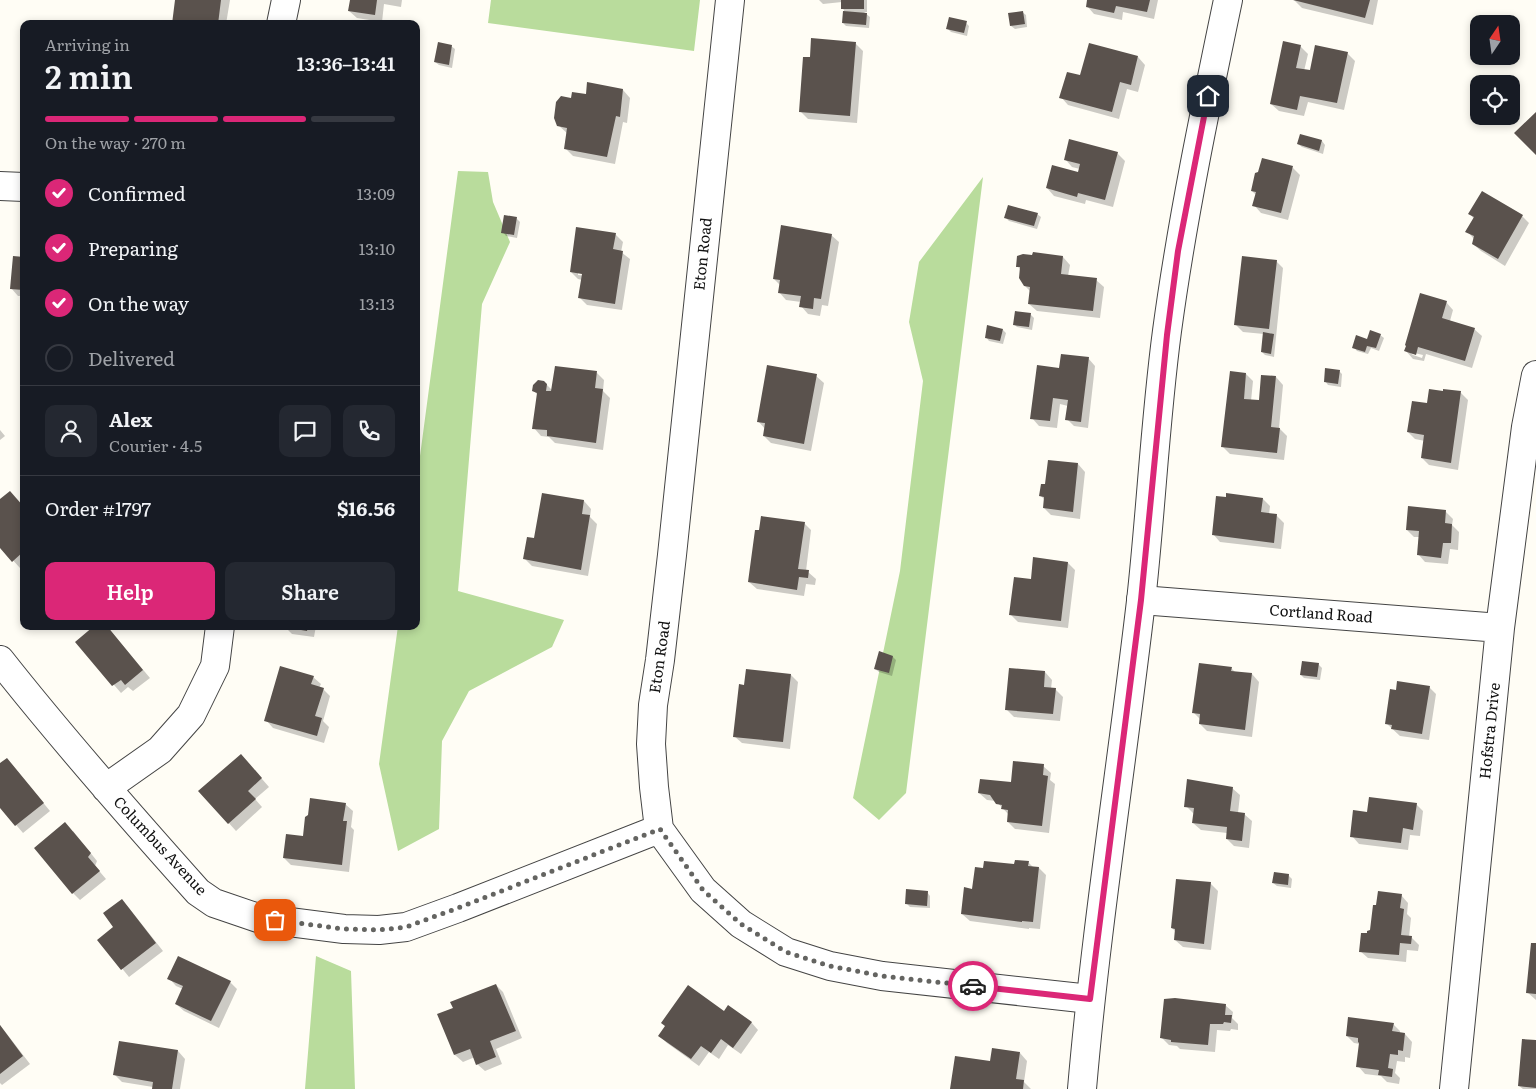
<!DOCTYPE html>
<meta charset="utf-8">
<style>
:root{--surface:#171b24;--page:#242831;--text:#f1f3f6;--muted:#9ea1a6;--line:#363941;--accent:#db2777}
body{margin:0;font-family:Literata,serif;background:var(--page);color:var(--text);height:100vh;display:flex;flex-direction:column;font-size:19px;white-space:nowrap}
*{box-sizing:border-box;margin:0}
p{font-size:16px;color:var(--muted)}
.icon{flex:none;width:28px;height:28px;fill:none;stroke:currentColor;stroke-width:2;stroke-linecap:round;stroke-linejoin:round}
.map{position:relative;flex:1;overflow:hidden}
.side{position:absolute;left:20px;top:20px;width:400px;height:610px;display:flex;flex-direction:column;background:var(--surface);border-radius:10px;box-shadow:0 2px 8px #0003}
.side>*{flex:none}
.needle{width:32px;rotate:13deg}
.fabs{position:absolute;left:1470px;top:15px;display:grid;gap:10px}
.fabs a{display:grid;place-items:center;width:50px;height:50px;border-radius:10px;background:var(--surface);box-shadow:0 2px 8px #0003;font-size:25px}
.pin{position:absolute;display:grid;place-items:center;width:42px;height:42px;color:#fff;margin:-21px;border-radius:10px;box-shadow:0 2px 8px #0006}
.courier{position:absolute;display:grid;place-items:center;width:50px;height:50px;margin:-25px;border:4px solid #db2777;border-radius:50%;background:#fff;color:#222;box-shadow:0 1px 6px #0007}
.headline em{font-style:normal;font-weight:600}
.headline div{display:flex;flex-direction:column-reverse}
.headline{display:flex;align-items:center;justify-content:space-between;height:85px;padding:0 25px}
h1{font-size:32px;font-weight:600;line-height:38px}
.bar{display:grid;grid-template-columns:repeat(4,1fr);gap:8px 5px;align-content:center;height:60px;padding:0 25px}
.bar i{height:6px;border-radius:4px;background:var(--line)}
.bar .current{background:var(--accent)}
.bar p{grid-column:span 4}
.line{display:flex;align-items:center;gap:12px;padding:0 25px;border-top:1px solid var(--line)}
.line div{flex:1}
.round{display:grid;place-items:center;flex:none;width:52px;height:52px;border-radius:10px;background:var(--page)}
ol{padding:0 25px;list-style:none}
li{display:flex;align-items:center;gap:15px;height:55px}
li p{margin-inline-start:auto}
li .icon{padding:5px;border-radius:50%;background:var(--accent);color:#fff;stroke-width:4}
li:last-child{color:var(--muted)}
li i{width:28px;height:28px;border:2px solid var(--line);border-radius:50%}
.action{display:flex;gap:10px;margin-top:auto;padding:10px 25px}
.action a{flex:1;height:58px;border-radius:10px;background:var(--accent);color:#fff;font-size:20px;font-weight:600;line-height:58px;text-align:center}
.action a+a{background:var(--page);color:var(--text)}
.map>svg:first-child{display:block}
.forest{fill:#b9dc9c}
.shadow{fill:#0003;fill-rule:evenodd}
.building{fill:#5a524d}
.lines{fill:none;stroke-linecap:round;stroke-linejoin:round}
.minor-casing{stroke:#444;stroke-width:30}
.tertiary-casing{stroke:#444;stroke-width:30}
.minor{stroke:#fff;stroke-width:28}
.tertiary{stroke:#fff;stroke-width:28}
.done{stroke:#646461;stroke-width:5;stroke-dasharray:0 9}
.route{stroke:#db2777;stroke-width:6}
.labels{text-anchor:middle;stroke-width:5;stroke-linejoin:round;paint-order:stroke}
.street-label{font-size:15px;fill:#111;stroke:#fff}
</style>
<div class="map">
<svg width="1536" height="1089" viewBox="0 0 1536 1089">
<rect width="100%" height="100%" fill="#fffdf5"/>
<path class="forest" d="M491,0H700L694,51L488,23Z
M458,171L488,172L493,202L510,242L482,304L458,591L564,620L552,647L469,691L442,741L439,829L398,851L379,764L398,626H416V486Z
M983,177L906,793L879,820L853,798L900,571L923,381L909,322L919,262Z
M316,956L351,971L355,1089H305Z"/>
<path class="shadow" d="M177,0H230L226,24H174Z
M351,0H402L401,7L384,4L382,22L357,18L349,11Z
M819,0H867V12H864L870,17L869,28L846,26L843,23L844,10L842,8V2L823,4Z
M1088,0H1158L1154,19L1123,12L1122,20L1094,14L1087,6Z
M1294,0H1378L1373,25L1302,8Z
M1022,12L1026,15L1027,27L1015,29L1011,26Z
M966,23L969,26L967,36L951,32L948,29Z
M856,44L863,51L857,123L808,119L800,111L811,58Z
M451,46L455,49L452,68L439,65L435,62Z
M1300,46L1308,54L1304,71L1311,72L1347,53L1355,61L1344,110L1308,102L1304,116L1279,111L1271,104Z
M1138,57L1145,65L1138,92L1127,89L1119,119L1068,105L1061,97Z
M623,90L630,98L627,123L623,122L615,164L573,156L565,148L568,134L558,125L587,95Z
M1301,135L1322,141L1325,145L1323,154L1302,147L1298,144Z
M1117,153L1125,161L1113,207L1086,200L1085,204L1054,196L1047,188L1079,174L1080,169L1072,167L1065,159Z
M1293,168L1300,175L1288,220L1261,213L1254,205L1256,195L1252,191Z
M1037,214L1041,217L1037,229L1009,221L1006,218Z
M1470,214L1522,216L1529,223L1505,266L1481,251L1473,244L1474,239L1467,231L1474,219Z
M516,218L520,222L517,238L506,236L503,232Z
M615,234L623,242L621,252L630,259L622,310L587,305L579,297L582,280L578,279L571,272ZM578,272L588,276L578,275Z
M831,235L839,242L828,306L822,305L820,316L808,314L801,306V302L786,300L779,292L780,285L774,279Z
M1033,256L1063,257L1070,265L1068,276L1096,280L1104,287L1100,318L1037,311L1029,304L1031,292L1025,286L1021,270L1017,266Z
M24,258V296H18L11,288Z
M1276,261L1283,268L1274,357L1265,355L1262,352L1264,334L1243,332L1236,325Z
M1446,302L1453,310L1450,321L1474,329L1482,336L1472,368L1426,354L1424,361L1413,359L1406,351ZM1410,352L1423,355L1422,358L1413,355Z
M1030,314L1034,318L1032,330L1017,327L1014,324Z
M1003,330L1006,333L1003,344L989,341L986,337Z
M1380,335L1384,338L1379,351L1371,348L1368,354L1357,351L1354,347Z
M1088,358L1095,366L1088,428L1074,426L1067,419L1068,406L1060,404L1057,428L1039,426L1032,418L1060,369Z
M1339,371L1342,374L1341,387L1328,385L1325,381Z
M597,373L604,380L603,391L610,398L603,450L555,443L549,437L541,436L534,428L538,395L533,390L544,382L553,391Z
M1246,374L1253,381L1251,401L1260,402L1276,377L1283,385L1279,428L1287,436L1284,460L1230,454L1223,447Z
M816,376L824,383L811,451L771,443L764,436L765,429L758,421Z
M1444,390L1461,393L1468,400L1458,470L1429,465L1422,458L1425,441L1415,439L1408,432L1428,405L1444,392Z
M0,430L5,436L0,440Z
M1078,464L1085,472L1080,519L1051,515L1044,508L1045,500L1041,496L1046,486Z
M543,494L584,501L591,509L590,517L597,524L588,576L532,566L525,559L535,540Z
M1263,499L1270,506L1269,515L1277,516L1284,523L1281,549L1220,542L1213,534Z
M0,501L24,507V565L20,568L0,546Z
M1446,512L1453,519L1452,525L1459,532L1458,550L1450,549L1448,564L1425,562L1418,554L1419,537H1414L1407,530Z
M804,523L811,530L806,571L808,572L816,579L815,585L806,584L804,596L757,589L749,582Z
M1068,563L1075,570L1068,628L1018,622L1011,615L1032,581Z
M284,626H316L314,637L292,634Z
M109,629L150,678L133,691L128,687L121,693L77,642Z
M880,653L893,657L896,660L892,676L879,672L875,669Z
M1318,664L1322,668L1320,680L1304,678L1301,675Z
M1231,668L1235,672L1252,674L1259,682L1252,737L1207,731L1200,724V719L1194,713Z
M1045,672L1052,680L1051,689H1055L1063,697L1060,721L1014,717L1006,709Z
M791,675L798,682L790,749L742,743L734,736L746,686Z
M313,677L321,684L319,688L323,689L330,696L323,721L329,727L324,743L273,728L266,720Z
M1429,687L1436,694L1429,740L1400,736L1386,723Z
M7,759L50,811L23,833L0,806V765Z
M248,763L269,787L255,799L262,807L236,831L200,791Z
M1043,766L1051,773L1050,780L1055,784L1049,833L1015,829L1008,822L1009,815L996,801L987,800L979,793L1012,784Z
M1232,788L1240,795L1238,813L1244,814L1252,821L1249,848L1234,846L1227,839V833L1201,830L1193,823L1194,814L1186,806Z
M345,804L353,811L351,827L354,830L349,872L291,865L284,858L304,837Z
M1416,804L1423,811L1420,836L1410,835L1408,850L1359,844L1352,836L1368,814Z
M73,831L97,861L95,866L106,879L80,900L73,893Z
M1028,862L1033,867L1039,868L1046,875L1040,929L1029,928V929L970,921L962,914L985,870Z
M1288,875L1292,879L1291,888L1277,886L1273,883Z
M1210,883L1218,891L1211,950L1183,947L1175,940L1176,932L1172,928Z
M927,892L930,896V908L910,907L906,903Z
M1401,895L1408,903L1407,914L1411,918L1409,937H1411L1419,945L1418,951L1407,950L1406,962L1368,958L1360,951L1367,934Z
M122,901L129,908L163,951L129,977L99,940L115,927Z
M1536,945V1000L1527,992Z
M169,978L230,982L237,989L219,1028L184,1011L176,1004L183,989L176,986Z
M496,985L503,992L522,1038L496,1049L502,1064L485,1071L477,1064L475,1057L463,1062L455,1055L439,1014L454,1008Z
M1225,1005L1233,1012L1232,1018L1238,1024V1030L1231,1029L1230,1031L1217,1030L1215,1052L1180,1049L1177,1046L1169,1045L1162,1038Z
M725,1013L751,1022L758,1030L741,1054L728,1045L719,1059L709,1052L699,1066L667,1043L660,1036Z
M1393,1024L1400,1031V1034H1405L1412,1042L1410,1058L1405,1057V1062L1397,1061L1395,1073L1400,1078L1399,1084L1387,1082L1381,1076L1365,1074L1358,1066L1360,1044L1354,1043L1347,1036Z
M0,1025L30,1064L2,1085L0,1083Z
M120,1042L178,1051L185,1059L180,1089H153V1087L122,1082L115,1075Z
M1536,1042V1089H1523L1519,1086Z
M1020,1053L1027,1061L1024,1082L1031,1089H951L991,1062Z"/>
<path class="building" d="M175,0H221L218,24H172Z
M350,0H377L375,15L348,11Z
M841,0H864V9H841Z
M1087,0H1150L1147,12L1116,6L1114,13L1086,7Z
M1293,0H1370L1365,18Z
M843,11L867,13L866,25L842,23Z
M1023,11L1025,24L1010,26L1008,13Z
M949,17L967,21L964,33L946,29Z
M811,38L856,42L850,116L799,112L803,57H810Z
M1283,41L1301,45L1296,68L1310,70L1315,45L1348,52L1337,103L1300,96L1297,110L1270,104Z
M438,42L452,45L449,65L434,62Z
M1089,43L1138,56L1131,85L1120,82L1112,112L1059,98L1067,72L1080,75Z
M587,82L623,89L620,117L616,116L607,157L564,149L567,128L557,126L554,118L556,102L561,96L571,98L572,92L586,94Z
M1536,112V155L1514,133Z
M1300,134L1322,140L1319,151L1297,144Z
M1069,139L1118,152L1105,200L1078,193L1077,197L1046,188L1052,165L1078,172L1080,164L1064,160Z
M1262,158L1293,166L1281,213L1252,206L1256,192L1251,191L1255,173L1258,172Z
M1482,191L1523,215L1498,259L1472,244L1474,236L1465,232L1474,217L1468,214Z
M1008,205L1038,213L1034,226L1004,218Z
M504,215L517,217L514,235L501,233Z
M781,225L832,234L821,299L814,298L813,309L799,307L801,296L778,293L780,280L773,279Z
M576,227L616,233L613,249L623,251L615,304L578,298L582,274L570,272Z
M1033,252L1063,256L1061,274L1097,278L1093,311L1028,304L1030,287L1024,286L1019,278L1020,267H1016L1017,256L1023,254L1032,255Z
M13,256L24,257V290L10,289Z
M1242,256L1277,260L1269,329L1234,325Z
M1420,293L1447,301L1442,318L1475,328L1465,361L1418,347L1416,355L1404,351L1406,346L1405,345Z
M1015,311L1031,313L1029,327L1013,325Z
M987,325L1003,329L1000,341L985,338Z
M1370,330L1381,334L1376,348L1367,346L1365,352L1352,348L1356,335L1367,339Z
M1263,332L1274,334L1271,354L1261,352Z
M1061,354L1089,357L1081,422L1065,420L1068,400L1053,398L1050,421L1030,419L1037,365L1059,368Z
M767,365L817,374L804,444L763,436L765,423L757,422Z
M555,366L597,371L595,388L603,389L596,443L547,436V430L532,429L537,393L532,391L533,385L538,380L544,381L547,384L546,391H551Z
M1325,368L1340,370L1338,384L1324,382Z
M1230,371L1246,373L1244,399L1259,400L1261,375L1276,376L1271,427L1280,428L1277,453L1221,447Z
M1429,389L1443,391V389L1461,391L1451,463L1421,458L1424,435L1407,432L1412,401L1427,403Z
M1048,460L1078,463L1073,512L1043,508L1044,497L1039,496L1041,484H1045Z
M10,491L24,507V531L21,533L24,537V551L12,562L0,548V499Z
M542,493L584,500L582,514L590,515L581,570L523,559L527,537L534,538Z
M1226,493L1263,498L1261,512L1277,514L1274,543L1212,535L1216,496L1226,497Z
M1408,506L1446,510L1445,523L1452,524L1451,543H1443L1441,558L1417,555L1419,531L1406,530Z
M761,516L805,522L798,569L809,570L808,578L799,577L797,590L748,582L755,530H759Z
M1033,557L1068,562L1061,621L1009,615L1014,577L1031,579Z
M94,626H107L143,670L125,685L121,680L112,686L75,642Z
M284,626H308L307,631L283,627Z
M879,651L893,656L889,673L874,669Z
M1302,661L1319,663L1317,677L1300,675Z
M1199,663L1232,667L1231,671L1252,673L1245,730L1199,724L1200,714L1192,713Z
M280,666L314,676L311,684L324,688L315,716L322,718L317,736L264,721Z
M1009,668L1045,671L1044,687L1056,688L1053,714L1005,710Z
M746,669L791,674L783,742L733,737L739,684L744,685Z
M1397,681L1430,686L1422,734L1391,729L1392,725L1385,724L1390,689L1396,690Z
M241,754L262,778L248,791L256,799L228,824L198,791Z
M7,758L44,803L15,826L0,808V763Z
M1013,761L1044,764L1043,775L1048,776L1042,826L1007,822L1008,810L1001,809L1002,805L996,804L990,795L978,793L980,779L1011,782Z
M1187,779L1233,787L1230,811L1245,813L1242,841L1226,839L1227,827L1192,823L1194,808L1184,807Z
M1369,797L1417,803L1413,830L1403,828L1401,843L1350,837L1353,810L1367,812Z
M310,798L346,803L343,821H347L342,865L283,858L286,834L303,836L305,817L308,815Z
M65,822L91,853L88,857L100,871L72,894L34,848Z
M1015,860L1029,861L1028,866L1039,867L1033,922L1022,921V922L961,914L964,887L972,889L975,867L983,868L984,861L1014,864Z
M1274,872L1289,874L1288,885L1272,883Z
M1176,879L1211,882L1204,944L1174,940L1175,929L1171,928Z
M906,889L928,891L927,906L905,904Z
M1378,891L1402,894L1400,908L1404,909L1401,935L1412,936L1411,944L1400,943L1399,955L1359,952L1361,933H1367V931L1370,930L1373,905H1376Z
M122,899L156,943L121,970L97,940L113,927L103,913Z
M1531,943H1536V994L1526,993Z
M178,956L231,981L211,1021L175,1004L183,986L167,979Z
M496,984L516,1031L490,1041L496,1057L476,1065L470,1049L454,1055L437,1014L453,1008L450,1002Z
M688,985L724,1011L728,1005L752,1022L733,1048L721,1039L711,1053L701,1046L691,1059L658,1036L665,1026L661,1023Z
M1175,998L1226,1004L1225,1015H1232L1231,1023L1224,1022L1223,1024H1210L1208,1045L1171,1042V1040L1160,1038L1164,999Z
M1348,1017L1394,1023L1392,1031L1405,1033L1403,1051L1398,1050V1055L1390,1054L1388,1068L1393,1069L1392,1077L1378,1075L1379,1070L1356,1067L1359,1043L1358,1042V1038L1346,1036Z
M0,1025L23,1056L0,1074Z
M1522,1039L1536,1040V1088L1518,1086Z
M119,1041L178,1050L172,1089H152L153,1082L113,1075Z
M992,1048L1020,1052L1016,1079L1024,1080L1023,1089H950L955,1056L990,1061Z"/>
<g class="lines">
<defs>
<path id="minor" d="M730,0L672,555L660,660L653,705L651,744L654,787L659,829L703,890L741,924L786,952L830,966L882,976L1090,999
M281,24L286,0
M0,186L24,187
M1141,600L1500,628
M0,660C63,740 130,816 198,892L214,903L258,918L344,929L379,930L406,927L458,908L659,829
M106,788L160,750L191,715L215,666L220,626
M1454,1089L1500,628L1526,427L1536,375"/>
<path id="tertiary" d="M1082,1089C1096,926 1122,764 1141,601C1151,511 1155,421 1167,331C1182,220 1205,110 1228,0"/>
</defs>
<use href="#minor" class="minor-casing"/>
<use href="#tertiary" class="tertiary-casing"/>
<use href="#minor" class="minor"/>
<use href="#tertiary" class="tertiary"/>
</g>
<g class="lines">
<path class="done" d="M275,920L344,929L379,930L406,927L458,908L660,829L703,890L741,924L786,952L830,966L882,976L973,986"/>
<path class="route" d="M973,986L1090,999L1141,600L1167,335L1178,251L1208,96"/>
</g>
<g class="labels">
<g class="street-label">
<text transform="translate(703 254) rotate(-84)" y="5">Eton Road</text>
<text transform="translate(1321 614) rotate(4)" y="5">Cortland Road</text>
<text transform="translate(660 657) rotate(-82)" y="5">Eton Road</text>
<text transform="translate(1490 731) rotate(-84)" y="5">Hofstra Drive</text>
<text transform="translate(160 846) rotate(47)" y="5">Columbus Avenue</text>
</g>
</g>
</svg>
<div class="fabs">
<a><svg class="needle" viewBox="-14 -14 28 28"><path d="M0-13l5 13h-10z" fill="#e53935"/><path d="M0 13l5-13h-10z" fill="#9ea1a6"/></svg></a>
<a><svg class="icon" aria-label="locate" viewBox="0 0 24 24"><circle cx="12" cy="12" r="6"/><path d="M12 2v4M12 18v4M2 12h4M18 12h4"/></svg></a>
</div>
<div class="pin" style="left:275px;top:920px;background:#ea580c"><svg class="icon" aria-label="bag" viewBox="0 0 24 24"><path d="M5 8h14l-1 12H6zM9 8a3 3 0 0 1 6 0"/></svg></div>
<div class="pin" style="left:1208px;top:96px;background:#1f2937"><svg class="icon" aria-label="home" viewBox="0 0 24 24"><path d="M3 11l9-7 9 7M6 9v11h12V9"/></svg></div>
<div class="courier" style="left:973px;top:986px"><svg class="icon" aria-label="car" viewBox="0 0 24 24"><path d="M5 17H2v-5l4-1 3-4h7l3 4 3 1v5h-3M9 17h6M6 11h13"/><circle cx="7" cy="17" r="2"/><circle cx="17" cy="17" r="2"/></svg></div>
<section class="side">
<div class="headline"><div><h1>2 min</h1><p>Arriving in</p></div><em>13:36–13:41</em></div>
<div class="bar"><i class="current"></i><i class="current"></i><i class="current"></i><i></i><p>On the way · 270 m</p></div>
<ol>
<li><svg class="icon" aria-label="check" viewBox="0 0 24 24"><path d="M5 12l5 5 9-10"/></svg>Confirmed<p>13:09</p></li>
<li><svg class="icon" aria-label="check" viewBox="0 0 24 24"><path d="M5 12l5 5 9-10"/></svg>Preparing<p>13:10</p></li>
<li><svg class="icon" aria-label="check" viewBox="0 0 24 24"><path d="M5 12l5 5 9-10"/></svg>On the way<p>13:13</p></li>
<li><i></i>Delivered</li>
</ol>
<div class="line" style="height:90px"><a class="round"><svg class="icon" aria-label="person" viewBox="0 0 24 24"><circle cx="12" cy="8" r="4"/><path d="M4 21q1-7 8-7t8 7"/></svg></a><div><b>Alex</b><p>Courier · 4.5</p></div><a class="round"><svg class="icon" aria-label="chat" viewBox="0 0 24 24"><path d="M4 5h16v11H9l-5 4z"/></svg></a><a class="round"><svg class="icon" aria-label="phone" viewBox="0 0 24 24"><path d="M5 4h4l2 5-3 2q2 4 5 5l2-3 5 2v4C11 20 4 13 5 4z"/></svg></a></div>
<div class="line" style="height:65px"><div>Order #1797</div><b>$16.56</b></div>
<div class="action"><a>Help</a><a>Share</a></div>
</section>
</div>
